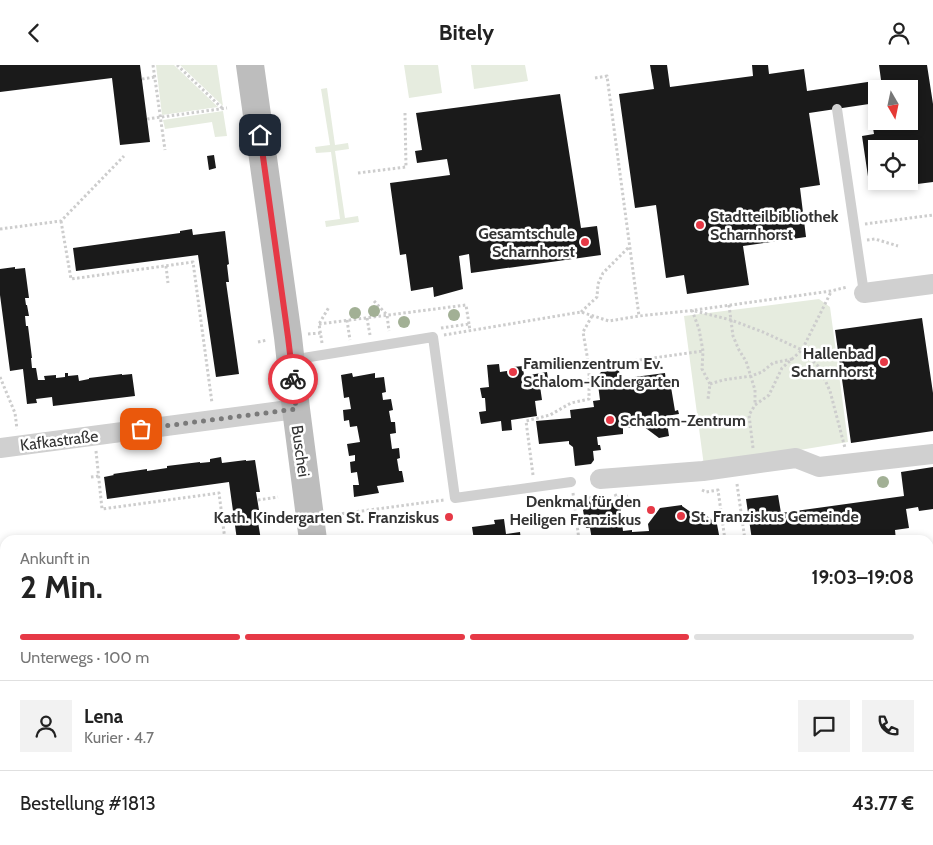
<!DOCTYPE html>
<html lang="de">
<meta charset="utf-8">
<style>
:root{--surface:#fff;--page:#f2f2f2;--text:#222;--muted:#767676;--line:#e0e0e0;--accent:#e63946}
body{margin:0;font-family:Cabin,sans-serif;background:var(--page);color:var(--text);height:100vh;display:flex;flex-direction:column;font-size:19px;white-space:nowrap}
*{box-sizing:border-box;margin:0}
p{font-size:16px;color:var(--muted)}
.icon{flex:none;width:28px;height:28px;fill:none;stroke:currentColor;stroke-width:2;stroke-linecap:round;stroke-linejoin:round}
.map{position:relative;flex:1;overflow:hidden}
.side{position:absolute;left:0px;top:470px;width:934px;height:310px;display:flex;flex-direction:column;background:var(--surface);border-radius:15px 15px 0 0;box-shadow:0 2px 8px #0003}
.side>*{flex:none}
.needle{width:32px;rotate:171deg}
.controls{position:absolute;left:868px;top:15px;display:grid;gap:10px}
.controls a{display:grid;place-items:center;width:50px;height:50px;border-radius:0px;background:var(--surface);box-shadow:0 2px 8px #0003;font-size:25px}
.pin{position:absolute;display:grid;place-items:center;width:42px;height:42px;color:#fff;margin:-21px;border-radius:10px;box-shadow:0 2px 8px #0006}
.courier{position:absolute;display:grid;place-items:center;width:50px;height:50px;margin:-25px;border:4px solid #e63946;border-radius:50%;background:#fff;color:#222;box-shadow:0 1px 6px #0007}
.overview em{font-style:normal;font-weight:800}
.overview div{display:flex;flex-direction:column-reverse}
.overview{display:flex;align-items:center;justify-content:space-between;height:85px;padding:0 20px}
h1{font-size:32px;font-weight:800;line-height:38px}
.bar{display:grid;grid-template-columns:repeat(4,1fr);gap:8px 5px;align-content:center;height:60px;padding:0 20px}
.bar i{height:6px;border-radius:4px;background:var(--line)}
.bar .selected{background:var(--accent)}
.bar p{grid-column:span 4}
.line{display:flex;align-items:center;gap:12px;padding:0 20px;border-top:1px solid var(--line)}
.line div{flex:1}
.round{display:grid;place-items:center;flex:none;width:52px;height:52px;border-radius:0px;background:var(--page)}
header{display:flex;justify-content:space-between;align-items:center;height:65px;padding:0 20px;background:var(--surface);font-size:22px;font-weight:800}
.map>svg:first-child{display:block}
.green{fill:#e6ecdf}
.building{fill:#1a1a1a;fill-rule:evenodd}
.lines{fill:none;stroke-linecap:round;stroke-linejoin:round}
.path{stroke:#cdcdcd;stroke-width:3;stroke-dasharray:2.5 2.5;stroke-linecap:butt}
.lane{stroke:#d0d0d0;stroke-width:10}
.street{stroke:#d0d0d0;stroke-width:20}
.secondary{stroke:#bdbdbd;stroke-width:28}
.tree{fill:#a2b095}
.done{stroke:#7a7a7a;stroke-width:5;stroke-dasharray:0 9}
.route{stroke:#e63946;stroke-width:6}
.poi-dot{fill:#e63946;stroke:#fff;stroke-width:2}
.labels{text-anchor:middle;stroke-width:5;stroke-linejoin:round;paint-order:stroke}
.poi-label{font-size:16px;font-weight:bold;fill:#333;stroke:#fff;text-anchor:start}
.street-label{font-size:16px;fill:#333;stroke:#fff}
</style>
<header><svg class="icon" aria-label="back" viewBox="0 0 24 24"><path d="M15 5l-7 7 7 7"/></svg>Bitely<svg class="icon" aria-label="person" viewBox="0 0 24 24"><circle cx="12" cy="8" r="4"/><path d="M4 21q1-7 8-7t8 7"/></svg></header>
<div class="map">
<svg width="933" height="780" viewBox="0 0 933 780">
<rect width="100%" height="100%" fill="#fff"/>
<path class="green" d="M156,0H174L218,42L162,50Z
M180,0H217L223,41Z
M404,0H438L442,28L409,33Z
M471,0H525L528,16L474,24Z
M327,23L335,80L348,78L349,84L335,86L345,153L358,151L359,157L326,162L325,156L340,154L331,87L316,88L315,82L330,80L321,24Z
M223,46L227,71L215,72L212,57L165,64L163,55Z
M819,234L830,242L848,377L704,401L684,251Z
M5,610V666L0,667V611Z
M461,775H565L566,780H462Z"/>
<path class="building" d="M0,0H140L150,77L120,80L112,13L0,27Z
M650,0H667L670,22L753,11L752,0H768L769,9L804,4L807,26L881,15L879,0H927L933,39V117L870,125L862,71L874,69L869,39L809,48L820,120L800,123L806,172L743,181L749,220L687,229L684,210L666,213L656,140L635,143L619,29L654,24ZM876,24H909V56H876ZM876,84H909V116H876Z
M560,29L581,163L597,161L601,190L471,208L469,189L459,191L463,224L434,232L433,222L411,226L406,189L400,190L390,118L450,110L447,94L417,98L415,86L422,85L416,48Z
M214,90L216,103L209,105L207,91Z
M192,164L193,170L225,166L229,199L227,200L229,217H226L239,309L216,312L198,190L76,206L73,183L180,168V166Z
M15,202V204L25,203L29,233H25L26,240H27L29,251H25L26,261H28L32,293H31L32,303H36L38,315H45L44,311L56,310V313L65,312V308H68V311L78,310L79,316L89,314V313L122,309V310L132,309L135,331L53,341L52,332L36,334L37,338L27,339L23,304L10,306L0,230V204Z
M922,253L933,328V366L851,378L835,265Z
M499,299L500,307L513,305V302L523,301L524,311L547,307L549,320L540,321L542,335L535,336L537,351L511,355L512,365L502,366L501,356L481,359L479,347L486,346L485,333H482L480,323L489,322L487,300Z
M619,305L621,318L628,317L627,313L665,308L666,317L670,316L675,346L678,345L679,349L666,351L669,371L659,373L643,361L623,363V369L597,372L598,380H600L601,385L593,386L594,395L591,399L575,401L573,382L569,379V376L539,379L536,356L571,353L570,345L594,342L593,336L600,335L597,312L601,307Z
M352,308L353,312L375,308V313L384,312L386,327L382,328L383,335L391,334L393,345L389,346L391,357H395L396,368L390,369L392,384L399,383L400,393L397,394L399,406H402L404,417L377,421L379,428L354,432L353,420H359L357,407L351,408L350,397L355,396V390L349,391L347,379L360,377L357,361L350,362L349,355L344,356L343,345L351,344L349,332L344,333L341,310Z
M221,392L222,398L246,395V396L255,395L260,427H256L259,445H256L261,475H237L229,417L107,434L104,412L114,410L113,409L147,404V406L167,403V401L200,397V398L210,397V394Z
M933,402V444L919,446L918,442L906,444L909,463L895,465L896,475H752L746,434L778,430L781,448L904,431L901,407Z
M600,433L601,438L620,436L623,466L632,465V467L649,466L648,459L660,443L682,440V441L692,448L702,447L712,455L716,454L720,475H592L590,463H586L583,445L591,434Z
M504,454L506,469L520,467L521,475H474L472,462L495,459L494,455Z
M5,495V517L0,518V496Z
M3,594L5,609L0,610V595Z
M933,603V670L929,671V614H931L930,604Z
M0,673H5V697H0Z
M5,724V738L0,739V725Z
M5,759V772L0,773V760Z
M109,775H137V780H110Z
M173,775H187L188,780H174Z
M210,775H238L239,780H210Z
M634,775H661V780H635Z"/>
<g class="lines">
<path class="path" d="M153,0L165,85
M177,0L222,43
M595,13L607,11L639,251
M142,14L155,12
M147,54L227,43
M358,108L406,102L405,48
M61,156L71,214L193,197L212,338
M865,159L933,150
M0,164L61,156L124,91
M867,175L875,174L898,181
M166,201L168,218
M374,236L387,250L389,266
M729,240L733,271L739,285L746,296L755,325V340
M692,245L699,264L703,286L702,304L710,319L708,334
M695,246L731,255L763,267L802,285L819,302L830,326L845,383
M581,247L597,232L598,219L603,208L629,182
M592,251L583,267L589,302L703,286
M367,253L370,270
M347,255L350,275
M319,259L466,240L469,259
M441,263L469,259L470,266
M308,269L321,268
M444,270L581,247L609,256L639,251L688,246L831,226L847,222
M258,277L267,275
M322,278L319,259L329,242
M0,312L15,348L17,364
M710,319L723,315L751,311L762,307L773,298L792,294
M753,383L749,350L755,340L769,330L782,303L802,285L831,227
M96,386L102,444L219,428L225,475
M533,410L526,356L550,350L571,338L589,334V302
M91,412L99,411
M737,419L745,475
M702,425L706,427L718,425L725,475
M573,428L579,475
M615,429L617,433L628,431
M258,435L278,432
M574,435L597,432
M332,450L444,435
M0,534L2,533L5,554
M929,682L933,681
M0,708L5,707
M266,775L267,780
M821,775L822,780
M627,777L635,776
M847,780L880,775"/>
<path class="lane" d="M837,44L864,228
M291,295L433,272L455,433L571,417"/>
<path class="street" d="M864,228L933,219
M0,383L296,344
M600,414L703,406L796,393L819,402L933,389
M80,775V780
M731,775L732,780
M905,775L906,780"/>
<path class="secondary" d="M250,0L288,272L296,344L313,475
M929,553H933
M353,775L354,780"/>
</g>
<g class="tree">
<circle cx="374" cy="246" r="6"/>
<circle cx="355" cy="248" r="6"/>
<circle cx="454" cy="250" r="6"/>
<circle cx="404" cy="257" r="6"/>
<circle cx="883" cy="417" r="6"/>
</g>
<g class="lines">
<path class="done" d="M141,364L296,344L293,314"/>
<path class="route" d="M260,70L288,272L293,314"/>
</g>
<g class="poi-dot">
<circle cx="700" cy="160" r="5"/>
<circle cx="585" cy="177" r="5"/>
<circle cx="884" cy="297" r="5"/>
<circle cx="513" cy="307" r="5"/>
<circle cx="610" cy="355" r="5"/>
<circle cx="651" cy="445" r="5"/>
<circle cx="681" cy="451" r="5"/>
<circle cx="449" cy="452" r="5"/>
</g>
<g class="labels">
<g class="poi-label">
<text x="710" y="157">Stadtteilbibliothek<tspan x="710" dy="18">Scharnhorst</tspan></text>
<text x="575" y="174" text-anchor="end">Gesamtschule<tspan x="575" dy="18">Scharnhorst</tspan></text>
<text x="874" y="294" text-anchor="end">Hallenbad<tspan x="874" dy="18">Scharnhorst</tspan></text>
<text x="523" y="304">Familienzentrum Ev.<tspan x="523" dy="18">Schalom-Kindergarten</tspan></text>
<text x="620" y="361">Schalom-Zentrum</text>
<text x="641" y="442" text-anchor="end">Denkmal für den<tspan x="641" dy="18">Heiligen Franziskus</tspan></text>
<text x="691" y="457">St. Franziskus Gemeinde</text>
<text x="439" y="458" text-anchor="end">Kath. Kindergarten St. Franziskus</text>
</g>
<g class="street-label">
<text transform="translate(59 375) rotate(-7)" y="6">Kafkastraße</text>
<text transform="translate(301 386) rotate(82)" y="6">Buschei</text>
</g>
</g>
</svg>
<div class="controls">
<a><svg class="needle" viewBox="-14 -14 28 28"><path d="M0-13l5 13h-10z" fill="#e53935"/><path d="M0 13l5-13h-10z" fill="#767676"/></svg></a>
<a><svg class="icon" aria-label="locate" viewBox="0 0 24 24"><circle cx="12" cy="12" r="6"/><path d="M12 2v4M12 18v4M2 12h4M18 12h4"/></svg></a>
</div>
<div class="pin" style="left:141px;top:364px;background:#ea580c"><svg class="icon" aria-label="bag" viewBox="0 0 24 24"><path d="M5 8h14l-1 12H6zM9 8a3 3 0 0 1 6 0"/></svg></div>
<div class="pin" style="left:260px;top:70px;background:#1f2937"><svg class="icon" aria-label="home" viewBox="0 0 24 24"><path d="M3 11l9-7 9 7M6 9v11h12V9"/></svg></div>
<div class="courier" style="left:293px;top:314px"><svg class="icon" aria-label="bike" viewBox="0 0 24 24"><circle cx="6" cy="16" r="4"/><circle cx="18" cy="16" r="4"/><path d="M6 16l4-8h5l3 8M10 8l3 8H6M13 5h3"/></svg></div>
<section class="side">
<div class="overview"><div><h1>2 Min.</h1><p>Ankunft in</p></div><em>19:03–19:08</em></div>
<div class="bar"><i class="selected"></i><i class="selected"></i><i class="selected"></i><i></i><p>Unterwegs · 100 m</p></div>
<div class="line" style="height:90px"><a class="round"><svg class="icon" aria-label="person" viewBox="0 0 24 24"><circle cx="12" cy="8" r="4"/><path d="M4 21q1-7 8-7t8 7"/></svg></a><div><b>Lena</b><p>Kurier · 4.7</p></div><a class="round"><svg class="icon" aria-label="chat" viewBox="0 0 24 24"><path d="M4 5h16v11H9l-5 4z"/></svg></a><a class="round"><svg class="icon" aria-label="phone" viewBox="0 0 24 24"><path d="M5 4h4l2 5-3 2q2 4 5 5l2-3 5 2v4C11 20 4 13 5 4z"/></svg></a></div>
<div class="line" style="height:65px"><div>Bestellung #1813</div><b>43.77 €</b></div>
</section>
</div>
